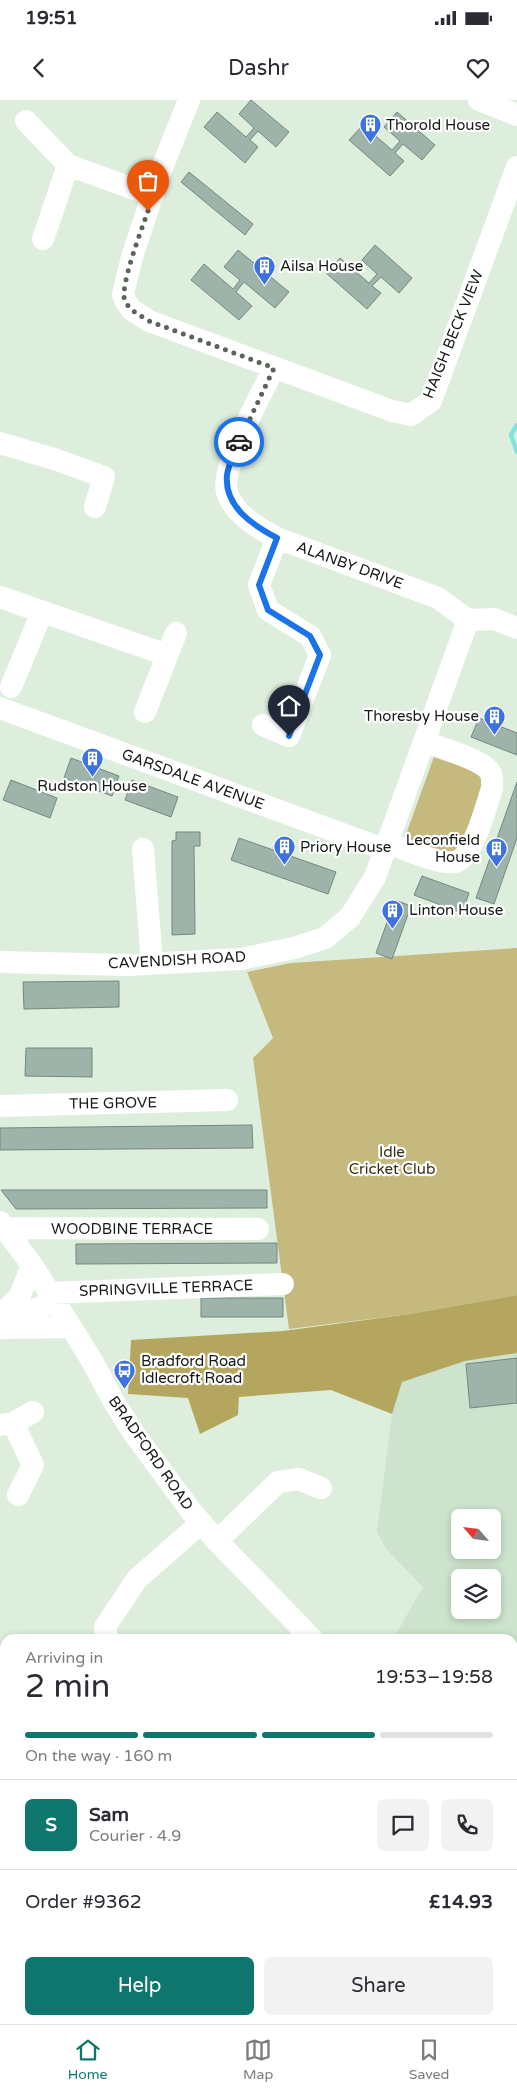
<!DOCTYPE html>
<meta charset="utf-8">
<style>
:root{--surface:#fff;--page:#f2f2f3;--text:#2b2b33;--muted:#7c7c81;--line:#e1e1e2;--accent:#0f766e}
body{margin:0;font-family:"Varela Round",sans-serif;background:var(--page);color:var(--text);height:100vh;display:flex;flex-direction:column;font-size:19px;white-space:nowrap}
*{box-sizing:border-box;margin:0}
p{font-size:16px;color:var(--muted)}
.icon{flex:none;width:28px;height:28px;fill:none;stroke:currentColor;stroke-width:2;stroke-linecap:round;stroke-linejoin:round}
.map{position:relative;flex:1;overflow:hidden}
.panel{position:absolute;left:0px;top:1534px;width:518px;height:391px;display:flex;flex-direction:column;background:var(--surface);border-radius:15px 15px 0 0;box-shadow:0 2px 8px #0003}
.panel>*{flex:none}
.needle{width:32px;rotate:298deg}
.fabs{position:absolute;left:451px;top:1409px;display:grid;gap:10px}
.fabs a{display:grid;place-items:center;width:50px;height:50px;border-radius:8px;background:var(--surface);box-shadow:0 2px 8px #0003;font-size:25px}
.pin{position:absolute;display:grid;place-items:center;width:42px;height:42px;color:#fff;margin:-51px -21px;border-radius:50% 50% 50% 0;rotate:-45deg;box-shadow:0 0 5px #0007}
.pin .icon{rotate:45deg}
.courier{position:absolute;display:grid;place-items:center;width:50px;height:50px;margin:-25px;border:4px solid #1a73e8;border-radius:50%;background:#fff;color:#222;box-shadow:0 1px 6px #0007}
.head em{font-style:normal;font-weight:600}
.head div{display:flex;flex-direction:column-reverse}
.head{display:flex;align-items:center;justify-content:space-between;height:85px;padding:0 25px}
h1{font-size:32px;font-weight:600;line-height:38px}
.bar{display:grid;grid-template-columns:repeat(4,1fr);gap:8px 5px;align-content:center;height:60px;padding:0 25px}
.bar i{height:6px;border-radius:4px;background:var(--line)}
.bar .selected{background:var(--accent)}
.bar p{grid-column:span 4}
.line{display:flex;align-items:center;gap:12px;padding:0 25px;border-top:1px solid var(--line)}
.line div{flex:1}
.round{display:grid;place-items:center;flex:none;width:52px;height:52px;border-radius:8px;background:var(--page)}
.primary-button{display:flex;gap:10px;margin-top:auto;padding:10px 25px}
.primary-button a{flex:1;height:58px;border-radius:8px;background:var(--accent);color:#fff;font-size:20px;font-weight:600;line-height:58px;text-align:center}
.primary-button a+a{background:var(--page);color:var(--text)}
.status{display:flex;justify-content:space-between;align-items:center;height:35px;padding:0 25px;background:var(--surface);direction:ltr}
.status svg{height:14px;fill:currentColor}
header{display:flex;justify-content:space-between;align-items:center;height:65px;padding:0 25px;background:var(--surface);font-size:22px;font-weight:600}
.tabs{display:flex;justify-content:space-around;align-items:center;height:70px;border-top:1px solid var(--line);background:var(--surface);font-size:14px;color:var(--muted)}
.tabs a{display:grid;justify-items:center;gap:2px}
.tabs .selected{color:var(--accent)}
.map>svg:first-child{display:block}
.built{fill:#cde3cd;fill-rule:evenodd}
.green{fill:#c5b97d}
.forest{fill:#b4a65e}
.lines{fill:none;stroke-linecap:round;stroke-linejoin:round}
.stream{stroke:#80e3e0;stroke-width:4.5}
.building{fill:#9eb4ab;stroke:#73887f}
.minor{stroke:#fff;stroke-width:22}
.done{stroke:#5a645a;stroke-width:5;stroke-dasharray:0 9}
.route{stroke:#1a73e8;stroke-width:6}
.labels{text-anchor:middle;stroke-width:4.5;stroke-linejoin:round;paint-order:stroke}
.poi-label{font-size:15px;fill:#141a14;stroke:#fff;text-anchor:start}
.street-label{font-size:15px;fill:#141a14;stroke:#fff}
.park-label{font-size:15px;fill:#373110;stroke:#fff}
</style>
<div class="status"><b>19:51</b><svg viewBox="0 0 49 12"><path d="M0 12V9h3v3zM5 12V6h3v6zM10 12V3h3v9zM15 12V0h3v12zM26 1h20v11H26zM47 4h2v5h-2z"/></svg></div>
<header><svg class="icon" aria-label="back" viewBox="0 0 24 24"><path d="M15 5l-7 7 7 7"/></svg>Dashr<svg class="icon" aria-label="heart" viewBox="0 0 24 24"><path d="M12 20l-8-8c-3-5 5-10 8-4 3-6 11-1 8 4z"/></svg></header>
<div class="map">
<svg width="517" height="1924" viewBox="0 0 517 1924">
<rect width="100%" height="100%" fill="#ded"/>
<path class="built" d="M517,1253V1568L513,1569L512,1539H393L423,1487L386,1449L377,1432L392,1314L402,1282L465,1261ZM460,1418H492V1450H460ZM460,1478H492V1510H460Z"/>
<path class="green" d="M435,654L475,670L485,680L471,727L455,752L447,753L404,740Z
M517,848V1195L410,1214L289,1229L253,958L273,938L247,872L291,863Z"/>
<path class="forest" d="M517,1195V1253L465,1261L402,1282L392,1314L331,1290L239,1297L238,1315L200,1334L188,1298L128,1294L131,1240L283,1231L410,1214Z"/>
<g class="lines">
<path class="stream" d="M517,325L511,335L517,352"/>
</g>
<path class="building" d="M251,0L289,32L276,47L258,31L250,40L258,47L245,63L204,27L217,12L246,37L254,28L239,14Z
M397,12L435,45L422,60L403,44L395,53L404,61L390,76L349,40L363,25L392,50L400,41L384,27Z
M189,72L253,124L245,135L181,82Z
M375,145L412,178L399,193L381,177L372,186L381,193L367,209L326,173L340,158L369,183L377,174L362,160Z
M238,150L289,192L275,208L244,182L236,192L252,206L239,220L191,180L204,164L233,189L240,180L224,167Z
M479,618L517,633V655L471,637Z
M71,658L119,676L112,696L64,678Z
M11,680L57,698L50,718L3,700Z
M132,680L178,697L171,717L125,700Z
M517,682V738L494,804L476,798Z
M176,732H200V746H194L195,834L172,835V741L176,740Z
M239,738L336,772L328,794L231,760Z
M422,776L469,793L462,813L414,795Z
M395,800L411,806L392,859L376,853Z
M119,881V907L24,909L23,882Z
M26,948H92V977L25,976Z
M252,1025L253,1048L0,1050V1028Z
M1,1090H267V1108L16,1109Z
M277,1143V1163L76,1164V1144Z
M201,1198H283V1217H201Z
M517,1258V1303L470,1308L466,1264Z"/>
<g class="lines">
<path class="minor" d="M189,0L158,78L132,157L123,194L126,202L132,210L149,221L392,311L411,315L431,301L517,67
M479,0L517,15
M26,21L68,65L153,96
M43,139L68,65
M274,268C262,293 220,367 227,392C233,413 259,429 277,438L438,498L468,520
M0,343L54,359L104,377L95,407
M0,497L167,555
M468,520L494,519L517,528
M11,587L42,512
M0,608L386,750
M145,612L176,533
M263,625L289,636L320,555L310,536L268,510L259,485L277,438
M388,743C405,749 439,765 455,762C474,757 486,706 492,688C492,683 493,677 490,672C482,659 440,648 425,642
M143,749L152,863
M0,862L128,865L241,859L294,848L325,838L350,817L375,777L468,520
M0,1006L227,1000
M0,1122L32,1165L91,1259L114,1302L135,1335L191,1411L217,1441L312,1539
M5,1128L258,1129
M49,1193L283,1184
M0,1215L19,1198L32,1165
M0,1223L54,1202
M0,1228L71,1227
M13,1323L33,1365L18,1395
M0,1325L13,1323L33,1312
M217,1441L278,1382L299,1379L321,1388
M107,1539L105,1527L137,1479L201,1423
M512,1704L517,1707
M0,1806L5,1808
M512,1893L517,1894
M163,1920V1924"/>
</g>
<g class="lines">
<path class="done" d="M148,111C142,128 119,188 125,201C130,211 140,215 149,221L274,268L239,342"/>
<path class="route" d="M239,342C235,352 228,365 227,375C224,406 252,425 277,438L259,485L268,510L310,536L320,555L289,636"/>
</g>
<defs>
<symbol id="building-pin" viewBox="-11 -11 22 30"><path d="M0 17L-7.5 6A9.5 9.5 0 1 1 7.5 6Z" fill="#3e72e2" stroke="#fff"/><path d="M-4-6H4V6H1V3H-1V6H-4ZM-2.5-4.3h1.7v1.8h-1.7ZM.8-4.3h1.7v1.8H.8ZM-2.5-1h1.7V.8h-1.7ZM.8-1h1.7V.8H.8Z" fill="#fff"/></symbol>
<symbol id="bus-pin" viewBox="-11 -11 22 30"><path d="M0 17L-7.5 6A9.5 9.5 0 1 1 7.5 6Z" fill="#3e72e2" stroke="#fff"/><path d="M-5-6H5V4H4V6H2V4H-2V6H-4V4H-5ZM-3.5-4V0h7V-4ZM-3.5 1.2v1.5H-2V1.2ZM2 1.2v1.5H3.5V1.2Z" fill="#fff"/></symbol>
</defs>
<g fill-rule="evenodd">
<use href="#building-pin" x="358" y="12" width="25" height="34"/>
<use href="#building-pin" x="252" y="154" width="25" height="34"/>
<use href="#building-pin" x="482" y="604" width="25" height="34"/>
<use href="#building-pin" x="80" y="646" width="25" height="34"/>
<use href="#building-pin" x="272" y="734" width="25" height="34"/>
<use href="#building-pin" x="484" y="736" width="25" height="34"/>
<use href="#building-pin" x="380" y="798" width="25" height="34"/>
<use href="#bus-pin" x="112" y="1258" width="25" height="34"/>
</g>
<g class="labels">
<g class="poi-label">
<text x="386" y="30">Thorold House</text>
<text x="280" y="171">Ailsa House</text>
<text x="479" y="621" text-anchor="end">Thoresby House</text>
<text x="92" y="691" text-anchor="middle">Rudston House</text>
<text x="480" y="745" text-anchor="end">Leconfield<tspan x="480" dy="17">House</tspan></text>
<text x="300" y="752">Priory House</text>
<text x="409" y="815">Linton House</text>
<text x="141" y="1266">Bradford Road<tspan x="141" dy="17">Idlecroft Road</tspan></text>
</g>
<g class="street-label">
<text transform="translate(453 234) rotate(-68)" y="5">HAIGH BECK VIEW</text>
<text transform="translate(350 465) rotate(20)" y="5">ALANBY DRIVE</text>
<text transform="translate(193 679) rotate(20)" y="5">GARSDALE AVENUE</text>
<text transform="translate(177 860) rotate(-3)" y="5">CAVENDISH ROAD</text>
<text transform="translate(113 1003) rotate(-1)" y="5">THE GROVE</text>
<text x="132" y="1134">WOODBINE TERRACE</text>
<text transform="translate(166 1188) rotate(-2)" y="5">SPRINGVILLE TERRACE</text>
<text transform="translate(151 1353) rotate(55)" y="5">BRADFORD ROAD</text>
</g>
<g class="park-label">
<text x="392" y="1057">Idle<tspan x="392" dy="17">Cricket Club</tspan></text>
</g>
</g>
</svg>
<div class="fabs">
<a><svg class="needle" viewBox="-14 -14 28 28"><path d="M0-13l5 13h-10z" fill="#e53935"/><path d="M0 13l5-13h-10z" fill="#7c7c81"/></svg></a>
<a><svg class="icon" aria-label="layers" viewBox="0 0 24 24"><path d="M12 4l9 5-9 5-9-5zM3 14l9 5 9-5"/></svg></a>
</div>
<div class="pin" style="left:148px;top:111px;background:#ea580c"><svg class="icon" aria-label="bag" viewBox="0 0 24 24"><path d="M5 8h14l-1 12H6zM9 8a3 3 0 0 1 6 0"/></svg></div>
<div class="pin" style="left:289px;top:636px;background:#1f2937"><svg class="icon" aria-label="home" viewBox="0 0 24 24"><path d="M3 11l9-7 9 7M6 9v11h12V9"/></svg></div>
<div class="courier" style="left:239px;top:342px"><svg class="icon" aria-label="car" viewBox="0 0 24 24"><path d="M5 17H2v-5l4-1 3-4h7l3 4 3 1v5h-3M9 17h6M6 11h13"/><circle cx="7" cy="17" r="2"/><circle cx="17" cy="17" r="2"/></svg></div>
<section class="panel">
<div class="head"><div><h1>2 min</h1><p>Arriving in</p></div><em>19:53–19:58</em></div>
<div class="bar"><i class="selected"></i><i class="selected"></i><i class="selected"></i><i></i><p>On the way · 160 m</p></div>
<div class="line" style="height:90px"><b class="round" style="background:var(--accent);color:#fff">S</b><div><b>Sam</b><p>Courier · 4.9</p></div><a class="round"><svg class="icon" aria-label="chat" viewBox="0 0 24 24"><path d="M4 5h16v11H9l-5 4z"/></svg></a><a class="round"><svg class="icon" aria-label="phone" viewBox="0 0 24 24"><path d="M5 4h4l2 5-3 2q2 4 5 5l2-3 5 2v4C11 20 4 13 5 4z"/></svg></a></div>
<div class="line" style="height:65px"><div>Order #9362</div><b>£14.93</b></div>
<div class="primary-button"><a>Help</a><a>Share</a></div>
</section>
</div>
<nav class="tabs">
<a class="selected"><svg class="icon" aria-label="home" viewBox="0 0 24 24"><path d="M3 11l9-7 9 7M6 9v11h12V9"/></svg>Home</a>
<a><svg class="icon" aria-label="map" viewBox="0 0 24 24"><path d="M3 6l6-2 6 2 6-2v14l-6 2-6-2-6 2zM9 4v14M15 6v14"/></svg>Map</a>
<a><svg class="icon" aria-label="saved" viewBox="0 0 24 24"><path d="M7 4h10v16l-5-4-5 4z"/></svg>Saved</a>
</nav>
